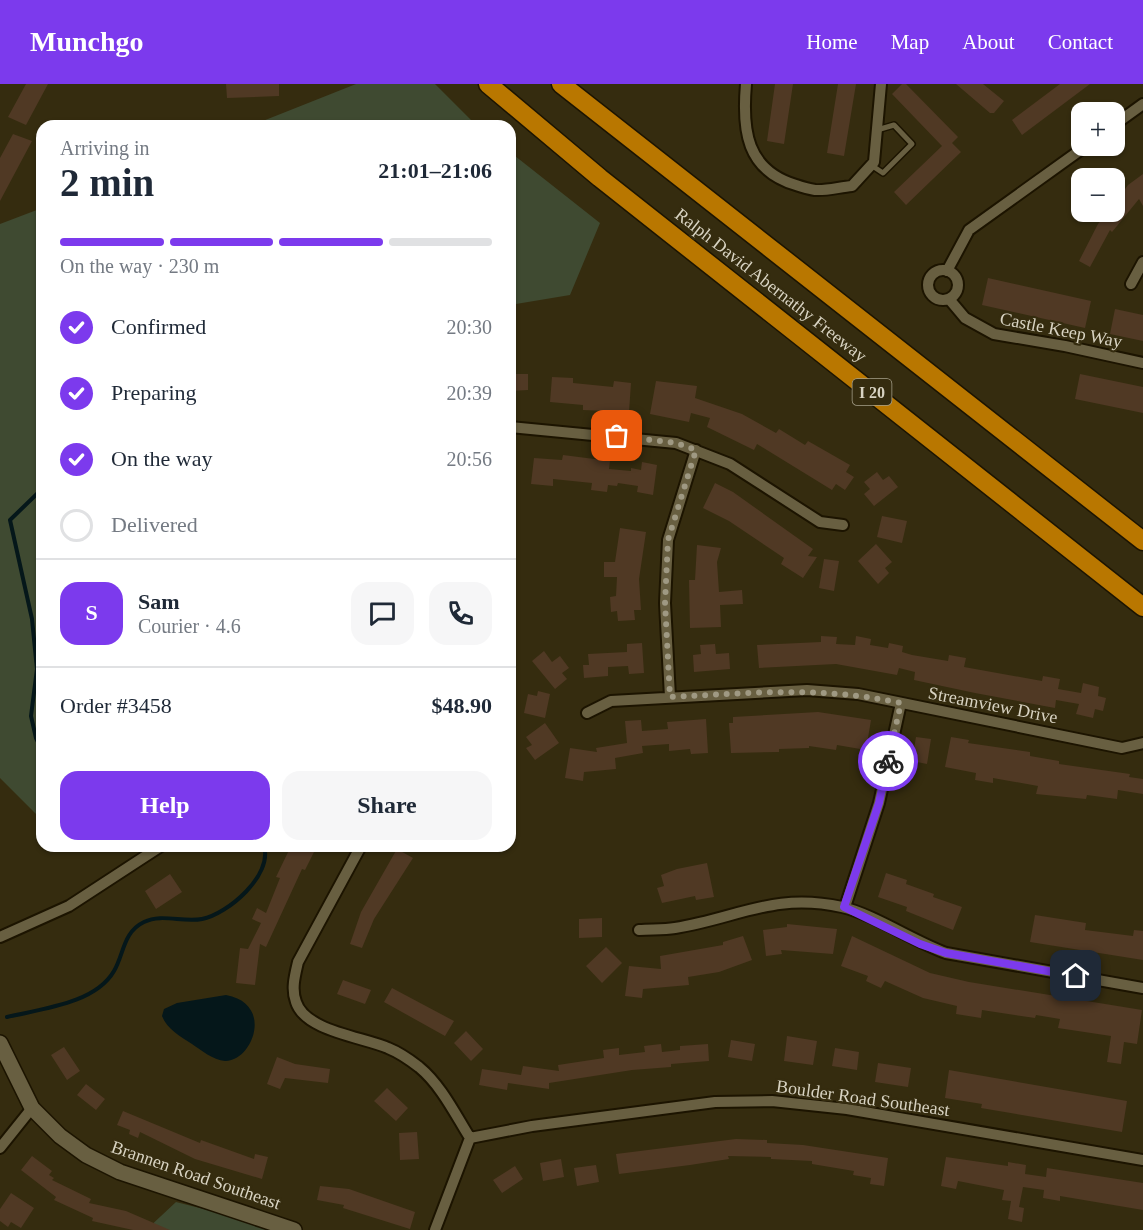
<!DOCTYPE html>
<meta charset="utf-8">
<style>
:root{--surface:#fff;--page:#f6f6f7;--text:#1f2937;--muted:#747a83;--line:#e0e1e3;--accent:#7c3aed}
body{margin:0;font-family:Georgia,serif;background:var(--page);color:var(--text);height:100vh;display:flex;flex-direction:column;font-size:22px;white-space:nowrap}
*{box-sizing:border-box;margin:0}
p{font-size:20px;color:var(--muted)}
.icon{flex:none;width:33px;height:33px;fill:none;stroke:currentColor;stroke-width:2;stroke-linecap:round;stroke-linejoin:round}
.map{position:relative;flex:1;overflow:hidden}
.sheet{position:absolute;left:36px;top:36px;width:480px;height:732px;display:flex;flex-direction:column;background:var(--surface);border-radius:18px;box-shadow:0 2px 4px #0004}
.sheet>*{flex:none}
.tools{position:absolute;left:1071px;top:18px;display:grid;gap:12px}
.tools a{display:grid;place-items:center;width:54px;height:54px;border-radius:12px;background:var(--surface);box-shadow:0 2px 4px #0004;font-size:30px}
.pin{position:absolute;display:grid;place-items:center;width:51px;height:51px;color:#fff;margin:-26px;border-radius:12px;box-shadow:0 3px 9px #0006}
.courier{position:absolute;display:grid;place-items:center;width:60px;height:60px;margin:-30px;border:4px solid #7c3aed;border-radius:50%;background:#fff;color:#222;box-shadow:0 2px 8px #0007}
.headline em{font-style:normal;font-weight:800}
.headline div{display:flex;flex-direction:column-reverse}
.headline{display:flex;align-items:center;justify-content:space-between;height:102px;padding:0 24px}
h1{font-size:39px;font-weight:800;line-height:45px}
.bar{display:grid;grid-template-columns:repeat(4,1fr);gap:9px 6px;align-content:center;height:72px;padding:0 24px}
.bar i{height:8px;border-radius:4px;background:var(--line)}
.bar .on{background:var(--accent)}
.bar p{grid-column:span 4}
.line{display:flex;align-items:center;gap:15px;padding:0 24px;border-top:2px solid var(--line)}
.line div{flex:1}
.round{display:grid;place-items:center;flex:none;width:63px;height:63px;border-radius:18px;background:var(--page)}
ol{padding:0 24px;list-style:none}
li{display:flex;align-items:center;gap:18px;height:66px}
li p{margin-inline-start:auto}
li .icon{padding:6px;border-radius:50%;background:var(--accent);color:#fff;stroke-width:4}
li:last-child{color:var(--muted)}
li i{width:33px;height:33px;border:3px solid var(--line);border-radius:50%}
.button{display:flex;gap:12px;margin-top:auto;padding:12px 24px}
.button a{flex:1;height:69px;border-radius:18px;background:var(--accent);color:#fff;font-size:24px;font-weight:800;line-height:69px;text-align:center}
.button a+a{background:var(--page);color:var(--text)}
header{display:flex;align-items:center;gap:36px;box-sizing:border-box;height:84px;padding:0 30px;background:var(--accent);color:#fff}
header strong{font-size:28px}
nav{display:flex;gap:33px;margin-inline-start:auto;font-size:21px}
.map>svg:first-child{display:block}
.green{fill:#3f4a31}
.water{fill:#05171a}
.lines{fill:none;stroke-linecap:round;stroke-linejoin:round}
.stream{stroke:#05171a;stroke-width:4}
.building{fill:#503924}
.lane-casing{stroke:#1c1400;stroke-width:8}
.street-casing{stroke:#1c1400;stroke-width:14}
.secondary-casing{stroke:#1c1400;stroke-width:18}
.highway-casing{stroke:#1c1400;stroke-width:21}
.lane{stroke:#685f41;stroke-width:5}
.street{stroke:#685f41;stroke-width:10}
.secondary{stroke:#685f41;stroke-width:15}
.highway{stroke:#b97700;stroke-width:18}
.done{stroke:#9f9983;stroke-width:6;stroke-dasharray:0 10.8}
.route{stroke:#7c3aed;stroke-width:8}
.labels{text-anchor:middle;stroke-width:4.5;stroke-linejoin:round;paint-order:stroke}
.shield{fill:#352c0f;stroke:#a7a18c;stroke-width:1.5}
.shield-label{font-size:16px;font-weight:bold;fill:#d8d3c2}
.street-label{font-size:18px;fill:#d8d3c2;stroke:#352c0f}
</style>
<header>
<strong>Munchgo</strong>
<nav><a>Home</a><a>Map</a><a>About</a><a>Contact</a></nav>
</header>
<div class="map">
<svg width="1143" height="1146" viewBox="0 0 1143 1146">
<rect width="100%" height="100%" fill="#352c0f"/>
<path class="green" d="M356,0H435L477,42H250Z
M510,68L600,139L570,211L510,221Z
M42,124V736L0,694V140Z
M176,1118L287,1146H146Z"/>
<path class="water" d="M226,911C275,920 252,978 225,977C213,976 201,966 192,960C181,953 167,945 162,932L164,925L177,919Z"/>
<g class="lines">
<path class="stream" d="M42,405L10,436L32,535L37,585L31,632L36,654L42,666
M7,933C40,925 95,920 114,887C124,870 123,848 144,838C162,829 183,839 202,835C228,830 273,791 264,762"/>
</g>
<path class="building" d="M26,0H48L26,41L8,33Z
M226,0H279V12L227,14Z
M775,0H793L784,60L767,57Z
M838,0H856L844,72L827,69Z
M902,0H906L958,53L952,59L961,68L906,121L894,108L942,62L892,10Z
M956,0H983L1004,17L994,29H990Z
M1060,0H1090L1022,51L1012,36Z
M13,50L32,57L0,117V74Z
M1143,90V122L1139,115L1112,148L1110,146L1090,183L1079,177L1098,140L1108,128H1114V120L1128,101Z
M988,194L1091,217L1085,244L982,221Z
M1115,225L1143,231V257L1110,250Z
M510,290H528V306L510,307Z
M1080,290L1143,303V329L1075,315Z
M552,293L573,294V299L613,303L614,297L631,299L629,328L583,326V321L550,318Z
M656,297L697,302L695,314L742,330L776,349L779,345L805,361L808,357L850,381L846,388L854,393L845,406L836,400L832,406L757,360L754,366L707,343L710,334L691,329L689,338L650,330Z
M563,371L610,377L609,385L631,387V384L641,386L642,378L657,381L653,411L637,408L638,402L618,399L617,402L608,401L607,408L591,406L592,399L553,395V402L531,400L534,374L562,376Z
M877,388L883,396L889,392L898,403L874,422L864,410L870,405L864,398Z
M715,399L733,408L813,465L808,472L817,473L803,494L781,480L784,474L729,437L703,424Z
M882,432L907,437L902,459L877,453Z
M620,444L646,448L639,495L641,526H634L635,536L618,537L617,527L611,528L610,513L616,512L617,493H604V478H615Z
M876,460L892,478L885,484L889,489L878,500L858,477Z
M697,461L721,464L717,478L719,508L742,506L743,520L720,521L721,543L690,544L689,496H695Z
M824,475L839,477L834,507L819,504Z
M821,552L837,553L836,560L855,561L856,552L871,555L870,561L888,564L889,559L903,562L902,568L912,571L948,577L949,571L966,574L964,583L1042,597L1043,592L1060,595L1058,605L1081,609L1083,599L1099,603L1098,612L1106,614L1103,627L1095,625L1093,634L1076,630L1079,620L1056,616L1055,624L975,609L914,596L915,588L899,584L897,591L836,580L759,584L757,561L821,558Z
M642,559L644,589L629,590L628,582L608,583V592L584,594L583,581H589L588,570L627,568V560Z
M715,560L716,570L729,569L730,585L694,588L693,571L701,570L700,561Z
M544,567L552,578L560,572L569,584L562,589L567,595L555,605L532,577Z
M538,607L550,610L545,634L524,629L528,610L537,612Z
M818,628L871,636L866,666L837,661L836,666L809,662V664L779,665V668L731,669L729,639H733V633Z
M706,635L708,669L691,670L690,665L669,667V660L642,662L643,669L615,674L616,685L584,688L583,697L565,694L570,664L597,668L596,664L627,659L625,637L641,636L642,647L668,645L667,638Z
M545,639L559,659L535,676L526,664L532,661L526,653Z
M916,653L931,655L927,680L912,677Z
M951,653L969,656L968,659L1030,668V672L1059,677V680L1130,690L1129,693L1143,695V710L1118,706L1117,715L1087,711L1086,715L1036,710L1038,702L993,694V699L975,696L976,689L945,683Z
M291,762H302L314,768L305,786L302,785L266,863L260,860L255,901L236,899L240,864L248,865L261,839L252,835L257,824L266,829L280,794L276,793Z
M397,765L413,774L374,835L362,864L350,860L361,828Z
M707,779L714,813L696,816L695,812L662,819L657,804L664,802L661,791L677,785Z
M886,789L907,796L906,800L934,810L933,813L962,823L953,846L906,827L907,823L878,813Z
M170,790L182,808L156,825L145,807Z
M1035,831L1086,839L1085,846L1133,852L1134,846L1143,847V876L1030,858Z
M602,834V853L579,854V835Z
M787,840L837,845L833,870L781,866L782,870L766,872L763,846L787,843Z
M743,852L752,876L719,888L688,893L689,901L643,905L642,914L625,912L629,882L661,885L660,872L723,861V858Z
M852,852L930,889L969,898L1142,926L1137,960L1124,958L1121,980L1107,978L1111,952L1058,944L1060,935L1036,931L1035,934L982,926L981,934L956,930L957,922L923,914L885,897L881,904L866,897L868,892L841,882Z
M606,863L622,879L602,899L586,882Z
M343,896L371,906L365,920L337,910Z
M392,904L454,937L445,952L384,918Z
M466,947L483,965L471,977L454,959Z
M787,952L817,957L813,981L784,977Z
M731,956L755,960L752,977L728,973Z
M661,960L662,968L680,966V962L708,960L709,977L671,980V983L632,986L549,999V1005L508,999L507,1006L479,1001L482,985L521,991L523,982L559,987L558,981L604,974L603,966L619,964V971L645,968L644,962Z
M64,963L80,987L67,996L51,971Z
M835,964L859,968L857,986L832,982Z
M277,973L295,980L330,985L328,999L285,994L280,1005L267,1000Z
M878,979L911,984L908,1003L875,998Z
M949,986L1127,1017L1122,1048L981,1024L982,1020L945,1014Z
M86,1000L105,1015L96,1026L77,1011Z
M387,1004L408,1024L396,1037L374,1017Z
M123,1027L200,1059L201,1056L254,1075L255,1070L268,1073L262,1095L195,1075L140,1048L138,1054L129,1050L130,1046L117,1041Z
M417,1048L419,1075L400,1076L399,1049Z
M736,1055L767,1056V1059L803,1061L888,1074L884,1102L870,1100L871,1094L853,1091L854,1087L812,1080V1077L771,1075V1073L728,1072L729,1075L690,1081L619,1090L616,1070Z
M32,1072L52,1087L49,1091L54,1094L52,1096L91,1115L89,1119L126,1127L170,1146H133L92,1137L93,1134L54,1116L56,1113L21,1086Z
M946,1073L1008,1082V1078L1026,1081L1025,1090L1046,1093L1047,1084L1143,1099V1126L1060,1112V1117L1043,1114L1044,1106L1023,1103L1019,1123L1024,1124L1022,1138L1008,1135L1011,1117L1002,1116L1004,1106L958,1097L956,1105L941,1102Z
M561,1075L564,1093L543,1097L540,1079Z
M596,1081L599,1098L577,1102L574,1084Z
M515,1082L523,1095L502,1109L493,1096Z
M320,1102L349,1105L415,1128L410,1145L343,1124L344,1121L317,1116Z
M11,1109L34,1124L21,1144L11,1138L8,1143L0,1137V1125Z"/>
<g class="lines">
<defs>
<path id="lane" d="M871,81L883,89L912,60L894,41L877,46"/>
<path id="street" d="M746,0C742,46 746,86 796,101C802,103 809,105 815,106C826,107 840,103 852,102L874,78L881,0
M1114,41L1143,20
M928 201a15 15 0 1 1 30 0a15 15 0 1 1-30 0Z
M947,187L969,146L1086,62
M1131,200L1143,178
M949,215L965,234L994,250L1065,262L1143,279
M510,343L676,359L730,380L820,438L843,441
M670,613L665,519L668,456L696,366
M587,629L611,617L807,606L858,610L1122,664L1143,659
M361,762L298,878C295,891 291,905 296,918C305,947 363,953 388,964C398,968 410,976 419,983C441,1001 455,1030 470,1054
M845,823L879,719L901,619
M639,846C651,845 663,846 675,844C738,834 774,808 842,823C873,830 913,857 946,869L1143,904
M0,853L69,822L161,762
M470,1054L532,1042L715,1018L772,1017L847,1025L1143,1076
M0,1064L32,1024
M435,1146L470,1054"/>
<path id="secondary" d="M0,959L32,1024L60,1052L86,1071L120,1088L294,1146"/>
<path id="highway" d="M488,0L600,94L1143,523
M561,0L1143,457"/>
</defs>
<use href="#lane" class="lane-casing"/>
<use href="#street" class="street-casing"/>
<use href="#secondary" class="secondary-casing"/>
<use href="#highway" class="highway-casing"/>
<use href="#lane" class="lane"/>
<use href="#street" class="street"/>
<use href="#secondary" class="secondary"/>
<use href="#highway" class="highway"/>
</g>
<g class="lines">
<path class="done" d="M617,352L676,359L696,366L668,456L665,519L670,613C752,609 820,602 901,619L888,677"/>
<path class="route" d="M888,677L879,719L844,823L920,860L946,869L1076,892"/>
</g>
<g class="labels">
<rect class="shield" x="852.5" y="295" width="39" height="26" rx="4.5"/>
<g class="shield-label">
<text x="872" y="314">I 20</text>
</g>
<g class="street-label">
<text transform="translate(771 201) rotate(38)" y="6">Ralph David Abernathy Freeway</text>
<text transform="translate(1061 246) rotate(11)" y="6">Castle Keep Way</text>
<text transform="translate(993 621) rotate(11)" y="6">Streamview Drive</text>
<text transform="translate(863 1014) rotate(8)" y="6">Boulder Road Southeast</text>
<text transform="translate(196 1091) rotate(19)" y="6">Brannen Road Southeast</text>
</g>
</g>
</svg>
<div class="tools">
<a>+</a>
<a>−</a>
</div>
<div class="pin" style="left:617px;top:352px;background:#ea580c"><svg class="icon" aria-label="bag" viewBox="0 0 24 24"><path d="M5 8h14l-1 12H6zM9 8a3 3 0 0 1 6 0"/></svg></div>
<div class="pin" style="left:1076px;top:892px;background:#1f2937"><svg class="icon" aria-label="home" viewBox="0 0 24 24"><path d="M3 11l9-7 9 7M6 9v11h12V9"/></svg></div>
<div class="courier" style="left:888px;top:677px"><svg class="icon" aria-label="bike" viewBox="0 0 24 24"><circle cx="6" cy="16" r="4"/><circle cx="18" cy="16" r="4"/><path d="M6 16l4-8h5l3 8M10 8l3 8H6M13 5h3"/></svg></div>
<section class="sheet">
<div class="headline"><div><h1>2 min</h1><p>Arriving in</p></div><em>21:01–21:06</em></div>
<div class="bar"><i class="on"></i><i class="on"></i><i class="on"></i><i></i><p>On the way · 230 m</p></div>
<ol>
<li><svg class="icon" aria-label="check" viewBox="0 0 24 24"><path d="M5 12l5 5 9-10"/></svg>Confirmed<p>20:30</p></li>
<li><svg class="icon" aria-label="check" viewBox="0 0 24 24"><path d="M5 12l5 5 9-10"/></svg>Preparing<p>20:39</p></li>
<li><svg class="icon" aria-label="check" viewBox="0 0 24 24"><path d="M5 12l5 5 9-10"/></svg>On the way<p>20:56</p></li>
<li><i></i>Delivered</li>
</ol>
<div class="line" style="height:108px"><b class="round" style="background:var(--accent);color:#fff">S</b><div><b>Sam</b><p>Courier · 4.6</p></div><a class="round"><svg class="icon" aria-label="chat" viewBox="0 0 24 24"><path d="M4 5h16v11H9l-5 4z"/></svg></a><a class="round"><svg class="icon" aria-label="phone" viewBox="0 0 24 24"><path d="M5 4h4l2 5-3 2q2 4 5 5l2-3 5 2v4C11 20 4 13 5 4z"/></svg></a></div>
<div class="line" style="height:78px"><div>Order #3458</div><b>$48.90</b></div>
<div class="button"><a>Help</a><a>Share</a></div>
</section>
</div>
